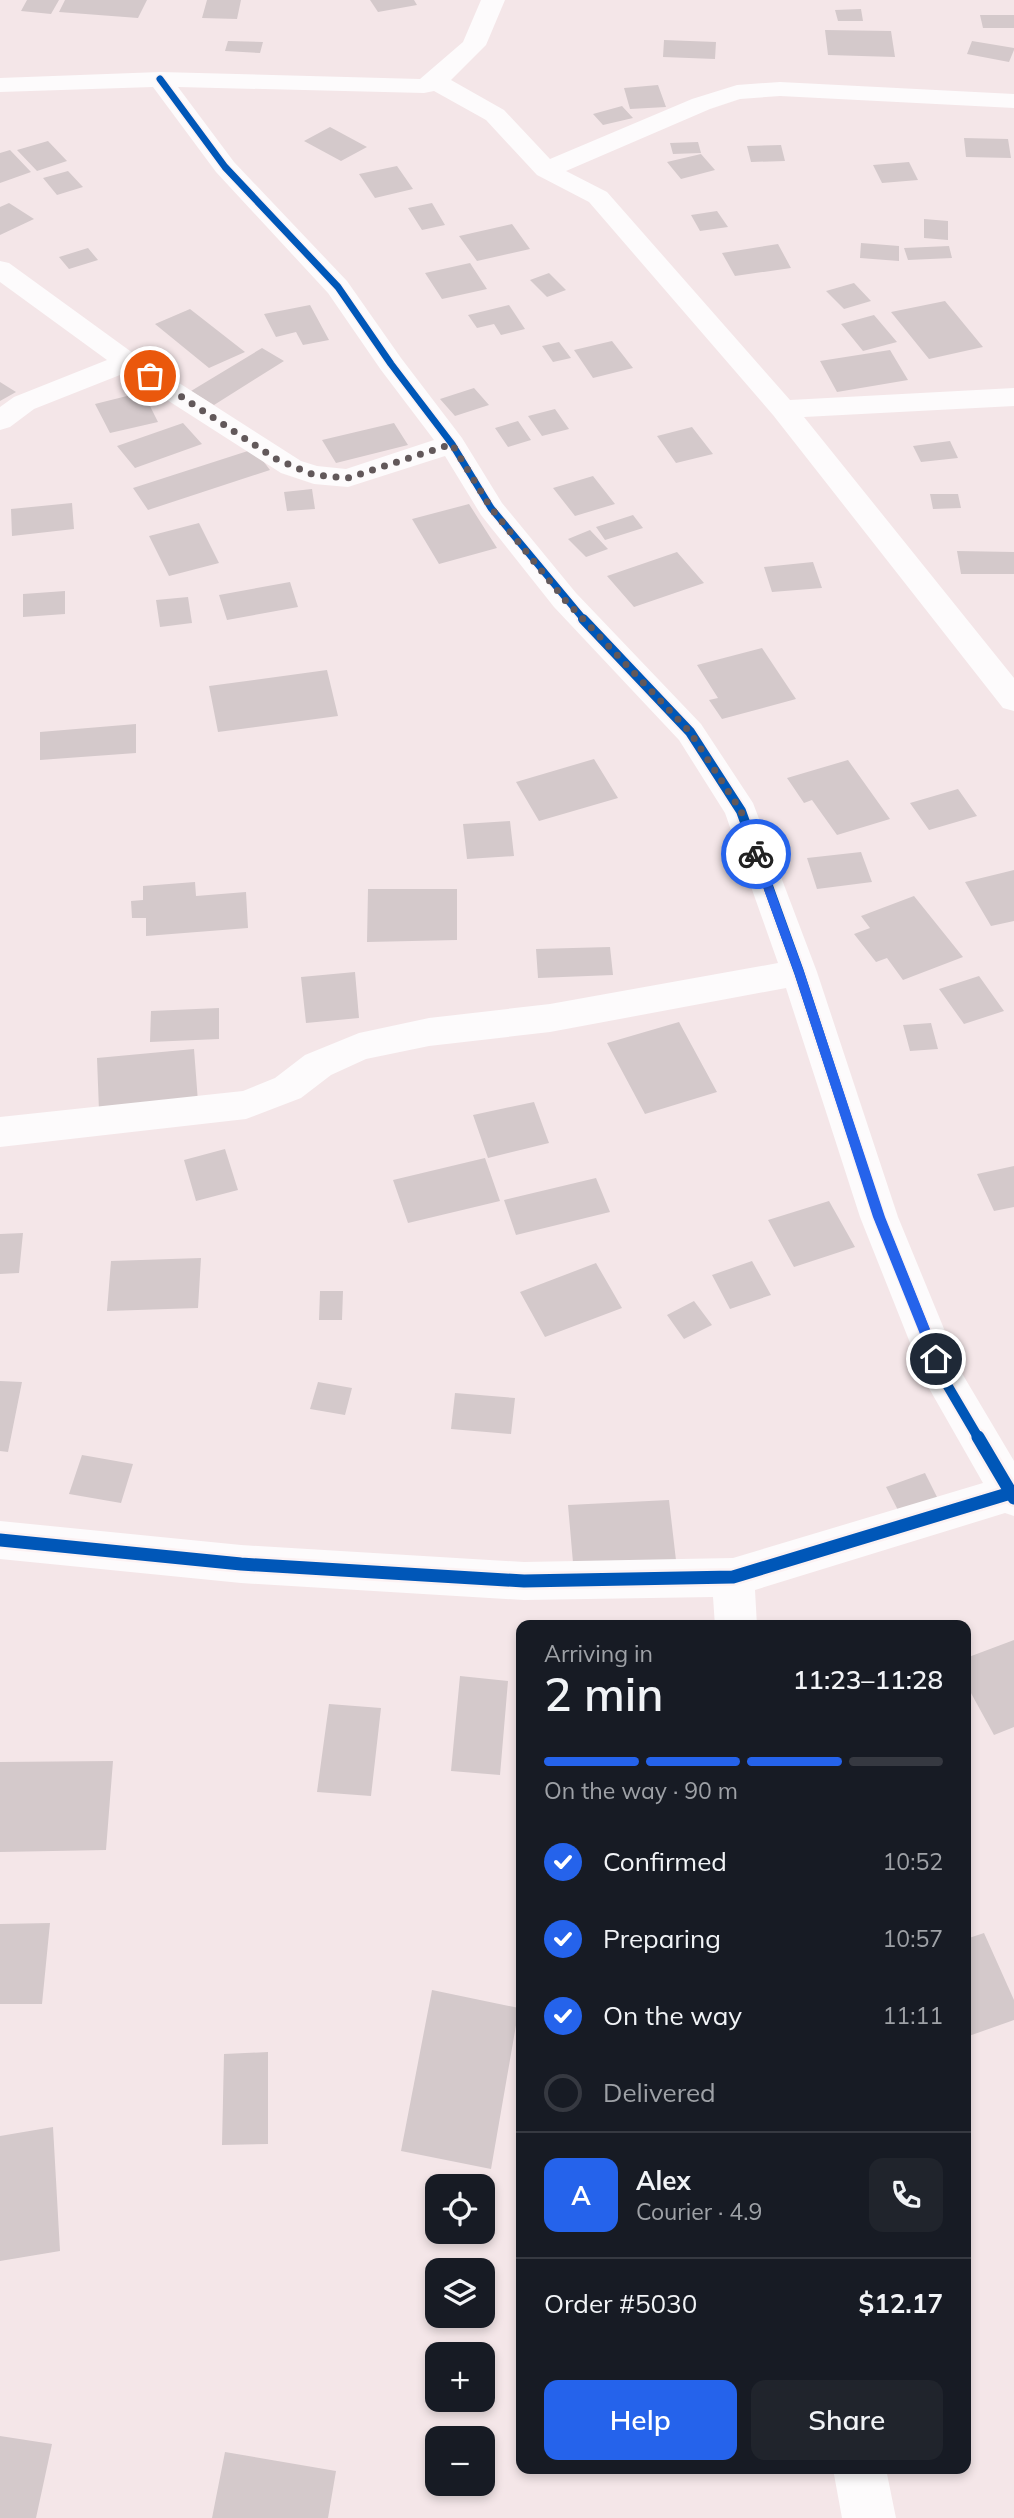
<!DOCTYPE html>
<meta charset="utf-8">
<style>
:root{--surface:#171b24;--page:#20242c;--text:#f1f3f6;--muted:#9ea1a6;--line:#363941;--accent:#2563eb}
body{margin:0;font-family:Mulish,sans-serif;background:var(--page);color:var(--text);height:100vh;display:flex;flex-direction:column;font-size:26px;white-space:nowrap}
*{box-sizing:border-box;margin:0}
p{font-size:23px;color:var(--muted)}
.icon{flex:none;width:38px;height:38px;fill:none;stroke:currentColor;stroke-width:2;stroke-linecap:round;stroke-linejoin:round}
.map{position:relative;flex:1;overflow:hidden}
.sheet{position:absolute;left:516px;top:1620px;width:455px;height:854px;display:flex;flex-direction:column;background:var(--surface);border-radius:14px;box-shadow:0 4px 10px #0003}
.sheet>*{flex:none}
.tools{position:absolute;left:425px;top:2174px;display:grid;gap:14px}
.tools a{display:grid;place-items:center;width:70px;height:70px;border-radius:14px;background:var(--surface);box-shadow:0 4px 10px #0003;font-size:35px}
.pin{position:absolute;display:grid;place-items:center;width:60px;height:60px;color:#fff;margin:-30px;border:4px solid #fff;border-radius:50%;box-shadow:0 2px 7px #0007}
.courier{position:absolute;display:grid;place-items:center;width:70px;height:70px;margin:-35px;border:5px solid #2563eb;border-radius:50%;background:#fff;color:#222;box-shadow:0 2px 9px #0007}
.summary em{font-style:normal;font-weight:600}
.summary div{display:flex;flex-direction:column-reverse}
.summary{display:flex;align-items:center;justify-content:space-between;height:119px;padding:0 28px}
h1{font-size:46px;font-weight:600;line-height:52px}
.bar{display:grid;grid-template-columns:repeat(4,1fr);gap:10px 7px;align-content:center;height:84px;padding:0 28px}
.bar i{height:9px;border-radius:5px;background:var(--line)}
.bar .current{background:var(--accent)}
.bar p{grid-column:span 4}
.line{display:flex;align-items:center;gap:18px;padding:0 28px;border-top:2px solid var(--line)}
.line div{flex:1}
.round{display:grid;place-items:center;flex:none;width:74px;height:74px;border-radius:14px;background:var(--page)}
ol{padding:0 28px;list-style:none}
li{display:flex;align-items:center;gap:21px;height:77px}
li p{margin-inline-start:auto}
li .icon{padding:7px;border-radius:50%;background:var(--accent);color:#fff;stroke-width:4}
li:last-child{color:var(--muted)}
li i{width:38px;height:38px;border:4px solid var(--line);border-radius:50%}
.action{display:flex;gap:14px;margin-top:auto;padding:14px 28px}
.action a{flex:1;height:80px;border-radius:14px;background:var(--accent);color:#fff;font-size:28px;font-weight:600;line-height:80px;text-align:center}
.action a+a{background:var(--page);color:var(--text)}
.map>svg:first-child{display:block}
.building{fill:#d4c9cb}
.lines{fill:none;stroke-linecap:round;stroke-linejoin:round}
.minor{fill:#fdfbfc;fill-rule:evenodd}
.cycleway-far2-casing{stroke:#fcf2f3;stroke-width:10}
.cycleway-far1-casing{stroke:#fcf2f3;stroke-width:14}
.cycleway-casing{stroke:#fcf2f3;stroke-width:18}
.cycleway-far2{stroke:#0057b8;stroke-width:7}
.cycleway-far1{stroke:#0057b8;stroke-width:10}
.cycleway{stroke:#0057b8;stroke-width:13}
.route{fill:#2563eb}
.done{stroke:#62585a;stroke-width:7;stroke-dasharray:0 12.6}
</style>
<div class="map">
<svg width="1014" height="2518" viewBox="0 0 1014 2518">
<rect width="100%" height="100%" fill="#f4e6e8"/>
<path class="building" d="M27,0H59L51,14L21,11Z
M65,0H147L138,18L59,12Z
M207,0H241L237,19L202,18Z
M370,0H414L417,5L378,12Z
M861,9L863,21H838L835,10Z
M980,15H1014V28H983Z
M825,30L891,31L895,57L828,55Z
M664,40L716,42L715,59L663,57Z
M228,41L263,42L260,53L225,51Z
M972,41L1014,48V50L1009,62L967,54Z
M658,85L666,107L630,109L624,88Z
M622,106L633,118L603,125L593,114Z
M330,127L367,147L341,161L304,141Z
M964,138L1008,139L1011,158L966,157Z
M48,141L67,161L37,171L17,150Z
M698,142L701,153L673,154L670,143Z
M781,145L785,161L751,162L747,146Z
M10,150L31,172L0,183V153Z
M701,154L715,170L681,179L667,162Z
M909,162L918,180L882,183L873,165Z
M397,166L413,189L375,198L359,174Z
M68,171L83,187L57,195L43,178Z
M9,203L34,219L0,235V207Z
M432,203L445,225L422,230L408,208Z
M717,211L728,227L700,231L691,215Z
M924,219L948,221V240L924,238Z
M512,224L530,249L477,261L459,236Z
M861,243L899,246V261L860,258Z
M778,244L791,268L735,276L722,253Z
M949,246L952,258L908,260L904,248Z
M88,248L98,260L69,269L59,257Z
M470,263L487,289L442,299L425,273Z
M549,273L566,290L547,297L530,280Z
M854,283L871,301L844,309L826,291Z
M945,301L983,347L929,359L891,312Z
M310,305L329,340L303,345L296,332L276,337L264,314Z
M509,305L525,329L501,335L494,324L477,328L468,315Z
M190,309L245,352L209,368L155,324Z
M874,315L897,342L863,351L841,324Z
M612,341L633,368L593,378L574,350Z
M559,342L571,358L553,362L542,346Z
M262,348L284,361L214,405L191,391Z
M890,350L908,380L837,392L820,361Z
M0,382L16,392L0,401Z
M474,388L489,405L455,416L440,399Z
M143,392L158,422L110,433L95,404Z
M555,409L569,429L542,436L528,416Z
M518,421L531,440L508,447L495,428Z
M183,423L202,444L135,468L117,446Z
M394,423L408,445L336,463L322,440Z
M692,427L713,454L676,463L657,436Z
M950,441L958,458L921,462L913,446Z
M254,449L270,470L148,510L133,488Z
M593,476L615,504L575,516L553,488Z
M312,489L315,509L287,511L284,492Z
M930,494H958L961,508L933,509Z
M72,503L74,529L12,536L11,509Z
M469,504L497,548L439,564L412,519Z
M633,515L643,528L605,540L596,527Z
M199,523L219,563L169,576L149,536Z
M590,530L608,549L586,557L568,539Z
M957,551L1014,552V574H961Z
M677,552L704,583L634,607L607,576Z
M813,562L822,588L772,592L764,567Z
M290,582L298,607L227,620L219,595Z
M65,591V614L23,617V594Z
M188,597L192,623L160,627L156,600Z
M762,648L796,699L722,719L709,700L718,698L697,665Z
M327,670L338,716L218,732L209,686Z
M136,724V753L40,760V732Z
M594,759L618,798L539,821L516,782Z
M848,760L890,819L837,835L812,800L804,803L787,778Z
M958,789L977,816L929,830L910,803Z
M510,821L514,856L467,859L463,824Z
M861,852L872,882L817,889L807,858Z
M1014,870V921L991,926L965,882Z
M195,882L196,896L246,892L248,928L146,936V918H132L131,901L143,900V886Z
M368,889H457V940L367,942Z
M914,896L963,957L903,980L887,958L876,962L854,934L870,928L861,916Z
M610,947L613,975L538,978L536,949Z
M355,972L359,1018L306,1023L301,977Z
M979,976L1004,1011L964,1024L939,989Z
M219,1008V1039L150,1042L151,1011Z
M679,1022L717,1092L645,1114L607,1043Z
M931,1023L938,1049L910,1051L903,1025Z
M194,1049L198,1102L99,1111L97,1058Z
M534,1102L549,1143L488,1158L473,1115Z
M225,1149L238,1190L196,1201L184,1160Z
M485,1158L500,1201L408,1223L393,1180Z
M1014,1166V1207L994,1211L977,1174Z
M596,1178L610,1212L516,1235L504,1200Z
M829,1201L855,1247L794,1267L768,1220Z
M23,1233L19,1273L0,1274V1234Z
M201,1258L198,1308L107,1311L111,1261Z
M752,1261L771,1295L730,1309L712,1275Z
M596,1263L622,1308L545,1337L520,1292Z
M320,1291H343L342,1320H319Z
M694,1301L712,1325L684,1339L667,1315Z
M0,1381L22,1382L8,1452L0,1451Z
M318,1382L352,1388L345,1415L310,1409Z
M455,1393L515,1398L511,1434L451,1429Z
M82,1455L133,1464L121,1503L69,1494Z
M925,1473L940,1503L901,1516L886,1487Z
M669,1500L677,1569L574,1574L568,1505Z
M1014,1640V1727L994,1735L966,1684V1658Z
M460,1676L508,1681L500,1775L451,1771Z
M329,1704L381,1708L371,1796L317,1792Z
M113,1761L106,1850L0,1852V1762Z
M50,1923L42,2004H0V1924Z
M984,1933L1014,2000V2020L966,2037V1939Z
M432,1990L519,2008L491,2169L401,2151Z
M268,2052V2144L222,2145L224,2054Z
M53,2127L60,2251L0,2261V2136Z
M0,2436L52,2444L36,2518H0Z
M225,2452L336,2471L328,2518H212Z"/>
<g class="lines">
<path class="minor" d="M481,0H505L486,45L451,80L504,110L550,159L692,99L737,85L780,82L1014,94V108L780,96L740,99L710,109L566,171L607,192L790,400L1014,388V406L804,417L1014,678V711L1003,708L773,415L589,202L537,175L486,120L434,91L424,93L178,87L234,162L347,281L401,358L462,438L502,503L576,593L701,724L753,803L817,972L898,1217L963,1375L1014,1461V1516L1005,1513L755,1590L757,1626H715L713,1597L524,1600L241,1583L0,1559V1521L241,1545L524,1562L733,1558L983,1483L926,1383L860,1217L786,988L550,1032L429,1046L366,1059L331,1075L301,1098L246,1119L0,1147V1117L243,1091L275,1078L305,1055L359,1033L429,1018L550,1004L778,963L725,813L679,740L554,607L481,515L445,456L348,487L314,484L281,473L125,373L34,409L10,427L0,430V407L14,397L107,360L0,282V261L9,263L137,356L301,461L317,466L346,469L434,440L381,370L328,293L216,172L153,87L0,92V78L160,72L420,79L463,42Z
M833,2469H886L896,2518H842Z"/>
<defs>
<path id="cycleway-far2" d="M160,79L225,167L338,287L391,364L452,444L491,508L585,621"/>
<path id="cycleway-far1" d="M583,619L690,732L741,811L799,972L879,1217L946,1383L979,1439"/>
<path id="cycleway" d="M978,1437L1014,1498
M0,1540L241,1564L524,1581L733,1577L1014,1492"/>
</defs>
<use href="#cycleway-far2" class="cycleway-far2-casing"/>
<use href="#cycleway-far1" class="cycleway-far1-casing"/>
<use href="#cycleway" class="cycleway-casing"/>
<use href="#cycleway-far2" class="cycleway-far2"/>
<use href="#cycleway-far1" class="cycleway-far1"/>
<use href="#cycleway" class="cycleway"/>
</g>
<path class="route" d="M756,851L761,854L804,972L885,1217L942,1359L940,1363L936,1364L930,1359L873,1217L794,972L751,854Z"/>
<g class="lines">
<path class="done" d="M150,376L276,459L314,475L348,478L452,444L491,508L565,600L690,732L741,811L756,854"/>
</g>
</svg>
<div class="tools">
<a><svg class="icon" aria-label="locate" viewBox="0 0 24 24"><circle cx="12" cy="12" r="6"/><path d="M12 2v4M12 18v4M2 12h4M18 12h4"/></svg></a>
<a><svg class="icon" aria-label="layers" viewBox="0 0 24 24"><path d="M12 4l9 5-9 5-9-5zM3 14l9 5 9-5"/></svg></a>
<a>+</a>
<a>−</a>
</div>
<div class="pin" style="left:150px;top:376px;background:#ea580c"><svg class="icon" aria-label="bag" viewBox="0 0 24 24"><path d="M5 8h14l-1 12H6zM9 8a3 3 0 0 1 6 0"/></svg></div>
<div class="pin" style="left:936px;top:1359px;background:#1f2937"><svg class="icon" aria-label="home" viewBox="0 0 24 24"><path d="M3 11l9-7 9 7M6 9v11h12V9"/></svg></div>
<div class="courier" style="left:756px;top:854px"><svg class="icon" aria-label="bike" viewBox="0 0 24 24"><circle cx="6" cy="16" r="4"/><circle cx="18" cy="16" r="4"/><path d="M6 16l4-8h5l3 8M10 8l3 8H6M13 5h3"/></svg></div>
<section class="sheet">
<div class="summary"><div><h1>2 min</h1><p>Arriving in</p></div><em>11:23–11:28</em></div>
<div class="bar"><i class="current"></i><i class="current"></i><i class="current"></i><i></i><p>On the way · 90 m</p></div>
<ol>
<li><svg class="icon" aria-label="check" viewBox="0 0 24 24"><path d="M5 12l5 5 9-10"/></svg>Confirmed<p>10:52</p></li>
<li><svg class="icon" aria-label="check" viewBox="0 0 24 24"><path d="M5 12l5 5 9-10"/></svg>Preparing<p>10:57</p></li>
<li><svg class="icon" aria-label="check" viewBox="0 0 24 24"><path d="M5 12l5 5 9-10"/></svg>On the way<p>11:11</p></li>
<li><i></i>Delivered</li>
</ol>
<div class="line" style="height:126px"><b class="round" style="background:var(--accent);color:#fff">A</b><div><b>Alex</b><p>Courier · 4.9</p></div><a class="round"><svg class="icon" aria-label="phone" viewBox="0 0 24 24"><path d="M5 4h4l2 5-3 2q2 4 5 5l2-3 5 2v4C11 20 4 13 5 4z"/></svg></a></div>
<div class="line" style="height:91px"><div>Order #5030</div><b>$12.17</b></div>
<div class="action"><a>Help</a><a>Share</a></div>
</section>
</div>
